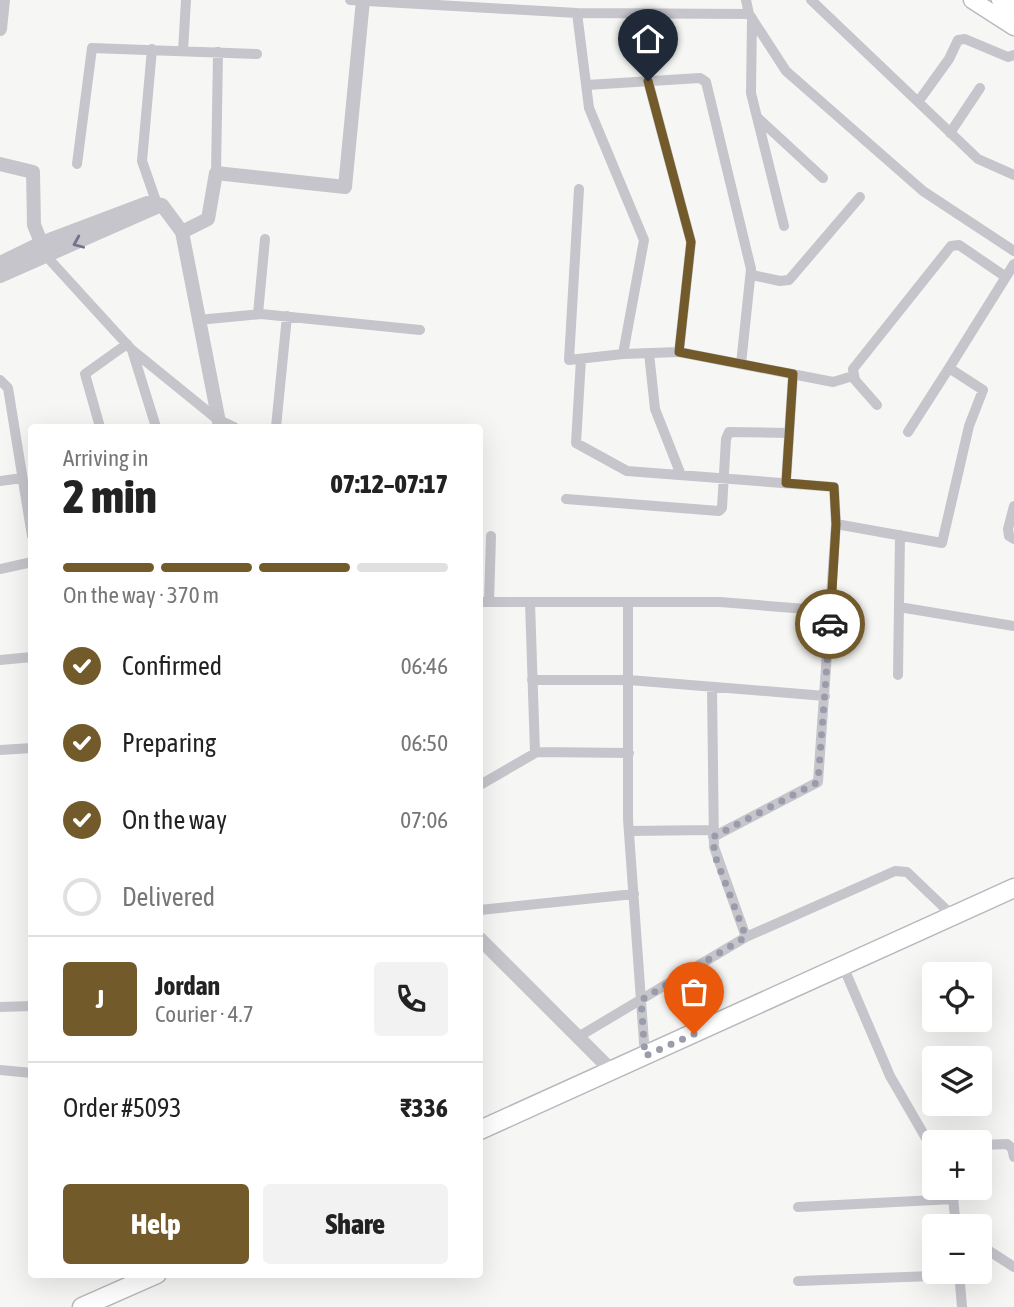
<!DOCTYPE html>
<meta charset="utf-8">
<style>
:root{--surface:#fff;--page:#f2f2f2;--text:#222;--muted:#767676;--line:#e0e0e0;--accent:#735a2a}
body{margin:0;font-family:"Asap Condensed",sans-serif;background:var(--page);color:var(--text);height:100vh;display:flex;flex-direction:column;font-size:26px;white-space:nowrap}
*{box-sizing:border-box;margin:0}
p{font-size:23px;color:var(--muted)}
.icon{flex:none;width:38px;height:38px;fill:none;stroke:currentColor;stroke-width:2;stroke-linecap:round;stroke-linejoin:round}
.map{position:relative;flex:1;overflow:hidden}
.side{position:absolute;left:28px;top:424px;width:455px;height:854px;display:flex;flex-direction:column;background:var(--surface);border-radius:7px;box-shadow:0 7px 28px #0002}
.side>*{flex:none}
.controls{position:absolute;left:922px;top:962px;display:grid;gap:14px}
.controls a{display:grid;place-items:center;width:70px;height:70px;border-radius:7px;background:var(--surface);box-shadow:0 7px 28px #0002;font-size:35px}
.pin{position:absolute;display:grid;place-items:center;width:60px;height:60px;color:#fff;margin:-72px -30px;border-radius:50% 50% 50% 0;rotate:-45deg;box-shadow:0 0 7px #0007}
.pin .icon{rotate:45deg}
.courier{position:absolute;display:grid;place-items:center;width:70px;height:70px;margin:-35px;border:5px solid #735a2a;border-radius:50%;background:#fff;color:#222;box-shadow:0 2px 9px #0007}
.head em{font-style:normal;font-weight:800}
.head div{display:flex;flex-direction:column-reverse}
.head{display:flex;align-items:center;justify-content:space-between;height:119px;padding:0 35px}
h1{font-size:46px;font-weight:800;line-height:52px}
.bar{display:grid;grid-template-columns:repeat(4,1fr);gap:10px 7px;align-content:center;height:84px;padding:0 35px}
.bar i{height:9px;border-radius:5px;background:var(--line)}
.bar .active{background:var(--accent)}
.bar p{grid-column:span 4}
.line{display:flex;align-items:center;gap:18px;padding:0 35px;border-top:2px solid var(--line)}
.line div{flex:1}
.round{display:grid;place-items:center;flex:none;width:74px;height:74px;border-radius:7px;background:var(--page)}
ol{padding:0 35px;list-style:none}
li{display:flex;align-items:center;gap:21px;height:77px}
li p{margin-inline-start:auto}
li .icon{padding:7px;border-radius:50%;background:var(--accent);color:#fff;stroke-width:4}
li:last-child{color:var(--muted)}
li i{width:38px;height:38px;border:4px solid var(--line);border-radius:50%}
.primary-button{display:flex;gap:14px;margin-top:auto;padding:14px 35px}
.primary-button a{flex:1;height:80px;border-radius:7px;background:var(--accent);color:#fff;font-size:28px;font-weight:800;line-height:80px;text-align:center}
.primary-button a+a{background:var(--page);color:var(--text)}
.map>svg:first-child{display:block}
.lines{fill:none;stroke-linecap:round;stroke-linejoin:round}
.secondary-casing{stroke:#b9bac1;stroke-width:19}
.trunk-casing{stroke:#b7b8bd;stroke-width:21}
.minor{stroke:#c5c5cb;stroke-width:10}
.tertiary{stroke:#c5c5cb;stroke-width:14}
.secondary{stroke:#fff;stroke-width:16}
.trunk{stroke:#fff;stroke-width:18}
.oneway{stroke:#71748a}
.done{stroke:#9a9cab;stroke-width:7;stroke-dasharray:0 12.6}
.route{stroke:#735a2a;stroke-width:9}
</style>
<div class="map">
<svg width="1014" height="1307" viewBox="0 0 1014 1307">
<rect width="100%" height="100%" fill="#f6f7f4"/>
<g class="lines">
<defs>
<path id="secondary" d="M972,0L1014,27
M1000,0L1014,9"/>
<path id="trunk" d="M480,1130L1014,888
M82,1307L157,1274"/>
</defs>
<use href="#secondary" class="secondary-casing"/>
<use href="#trunk" class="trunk-casing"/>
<path class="minor" d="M350,0L577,13L749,14L746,0
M811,0L978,159L1014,175
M577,13L589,108L644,240L623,354L569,360L579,189
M749,14L786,71L923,191L1014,251
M752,18L751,93L784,226
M152,49L142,161L157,204
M183,51L186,0
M648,81L691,242L679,352
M587,85L700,78L706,82L751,269L741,364
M918,102L949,59L958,40L965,39L1008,57L1014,55
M758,118L823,178
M950,133L980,88
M77,164L92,48L257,54
M216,173L218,52
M47,257L132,350L217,419L234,427
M752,275L780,281L789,280L860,197
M258,314L265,239
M198,320L261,314L420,330
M132,350L156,427
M649,353L655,409L681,475
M623,354L679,352L833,382L853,376
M581,359L576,443L627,471L834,487L836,524L942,543L969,426L983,390L949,368L1014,264
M0,380L8,388L32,536
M877,405L855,380L853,369L951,246L959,245L1006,277
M100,427L85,374L127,344
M276,427L287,316
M908,432L949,368
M0,481L22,478
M786,483L793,374
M566,499L719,511L722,508L726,439L729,432L789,433
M1014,506L1008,529L1009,536L1014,539
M0,569L32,562
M480,602H720L831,611
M489,602L491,536
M530,602L535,753
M628,602V819L645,1056
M899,607L1014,626
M0,660L32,657
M898,675L900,535
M532,680H629L825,696
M712,687L714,847L746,937
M0,750L32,748
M480,785L537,752L629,753
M629,831L713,830
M713,837L818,782L836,524
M480,910L634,894
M843,966L890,1076L934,1152
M0,1007L32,1006
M578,1037L746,937L895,871L907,872L953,916
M0,1070L32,1073
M980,1145L1007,1144L1012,1148L1014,1157
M952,1188L956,1227
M798,1207L954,1199
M980,1245L1014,1267
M959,1272L962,1307
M798,1281L959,1275"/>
<path class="tertiary" d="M0,29L3,0
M0,164L33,172L34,225L45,252
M182,232L208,219L216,173L345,187L363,0
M0,263L41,243L147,203L162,205L182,232L220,427
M0,276L161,205
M480,939L612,1071"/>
<use href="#secondary" class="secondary"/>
<use href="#trunk" class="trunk"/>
</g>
<defs><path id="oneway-chevron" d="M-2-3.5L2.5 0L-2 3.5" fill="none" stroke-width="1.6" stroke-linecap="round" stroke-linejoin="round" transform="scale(1.75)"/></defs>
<use class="oneway" href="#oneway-chevron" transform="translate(78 243) rotate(157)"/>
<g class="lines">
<path class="done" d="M694,1034L645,1056L641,1000L746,937L715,856L713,837L818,782L830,624"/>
<path class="route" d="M648,81L691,242L679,352L793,374L786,483L834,487L836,524L830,624"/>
</g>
</svg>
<div class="controls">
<a><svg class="icon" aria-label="locate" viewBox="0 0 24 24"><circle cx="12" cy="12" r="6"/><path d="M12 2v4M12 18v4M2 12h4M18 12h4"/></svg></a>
<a><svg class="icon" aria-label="layers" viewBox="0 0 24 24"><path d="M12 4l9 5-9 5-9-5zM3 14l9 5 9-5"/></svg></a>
<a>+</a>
<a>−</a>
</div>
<div class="pin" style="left:694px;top:1034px;background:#ea580c"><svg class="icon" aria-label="bag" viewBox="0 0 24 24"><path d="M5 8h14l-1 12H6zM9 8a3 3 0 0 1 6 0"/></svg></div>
<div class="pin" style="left:648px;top:81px;background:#1f2937"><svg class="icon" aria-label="home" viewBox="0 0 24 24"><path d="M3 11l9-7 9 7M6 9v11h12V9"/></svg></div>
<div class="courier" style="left:830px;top:624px"><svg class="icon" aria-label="car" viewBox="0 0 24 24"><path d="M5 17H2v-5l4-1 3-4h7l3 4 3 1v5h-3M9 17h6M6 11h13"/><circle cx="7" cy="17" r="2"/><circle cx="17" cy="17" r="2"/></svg></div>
<section class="side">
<div class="head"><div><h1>2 min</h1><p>Arriving in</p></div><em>07:12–07:17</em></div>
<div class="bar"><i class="active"></i><i class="active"></i><i class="active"></i><i></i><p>On the way · 370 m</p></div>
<ol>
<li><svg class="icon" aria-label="check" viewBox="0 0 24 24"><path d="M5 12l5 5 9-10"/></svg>Confirmed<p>06:46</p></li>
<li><svg class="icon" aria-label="check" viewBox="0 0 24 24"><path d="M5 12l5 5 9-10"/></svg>Preparing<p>06:50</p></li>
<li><svg class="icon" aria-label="check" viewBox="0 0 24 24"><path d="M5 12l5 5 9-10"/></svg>On the way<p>07:06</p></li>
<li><i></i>Delivered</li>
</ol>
<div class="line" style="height:126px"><b class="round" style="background:var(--accent);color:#fff">J</b><div><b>Jordan</b><p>Courier · 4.7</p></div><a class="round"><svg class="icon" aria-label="phone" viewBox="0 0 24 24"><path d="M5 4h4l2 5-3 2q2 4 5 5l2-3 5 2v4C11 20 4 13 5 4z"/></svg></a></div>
<div class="line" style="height:91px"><div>Order #5093</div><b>₹336</b></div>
<div class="primary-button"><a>Help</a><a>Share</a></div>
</section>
</div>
